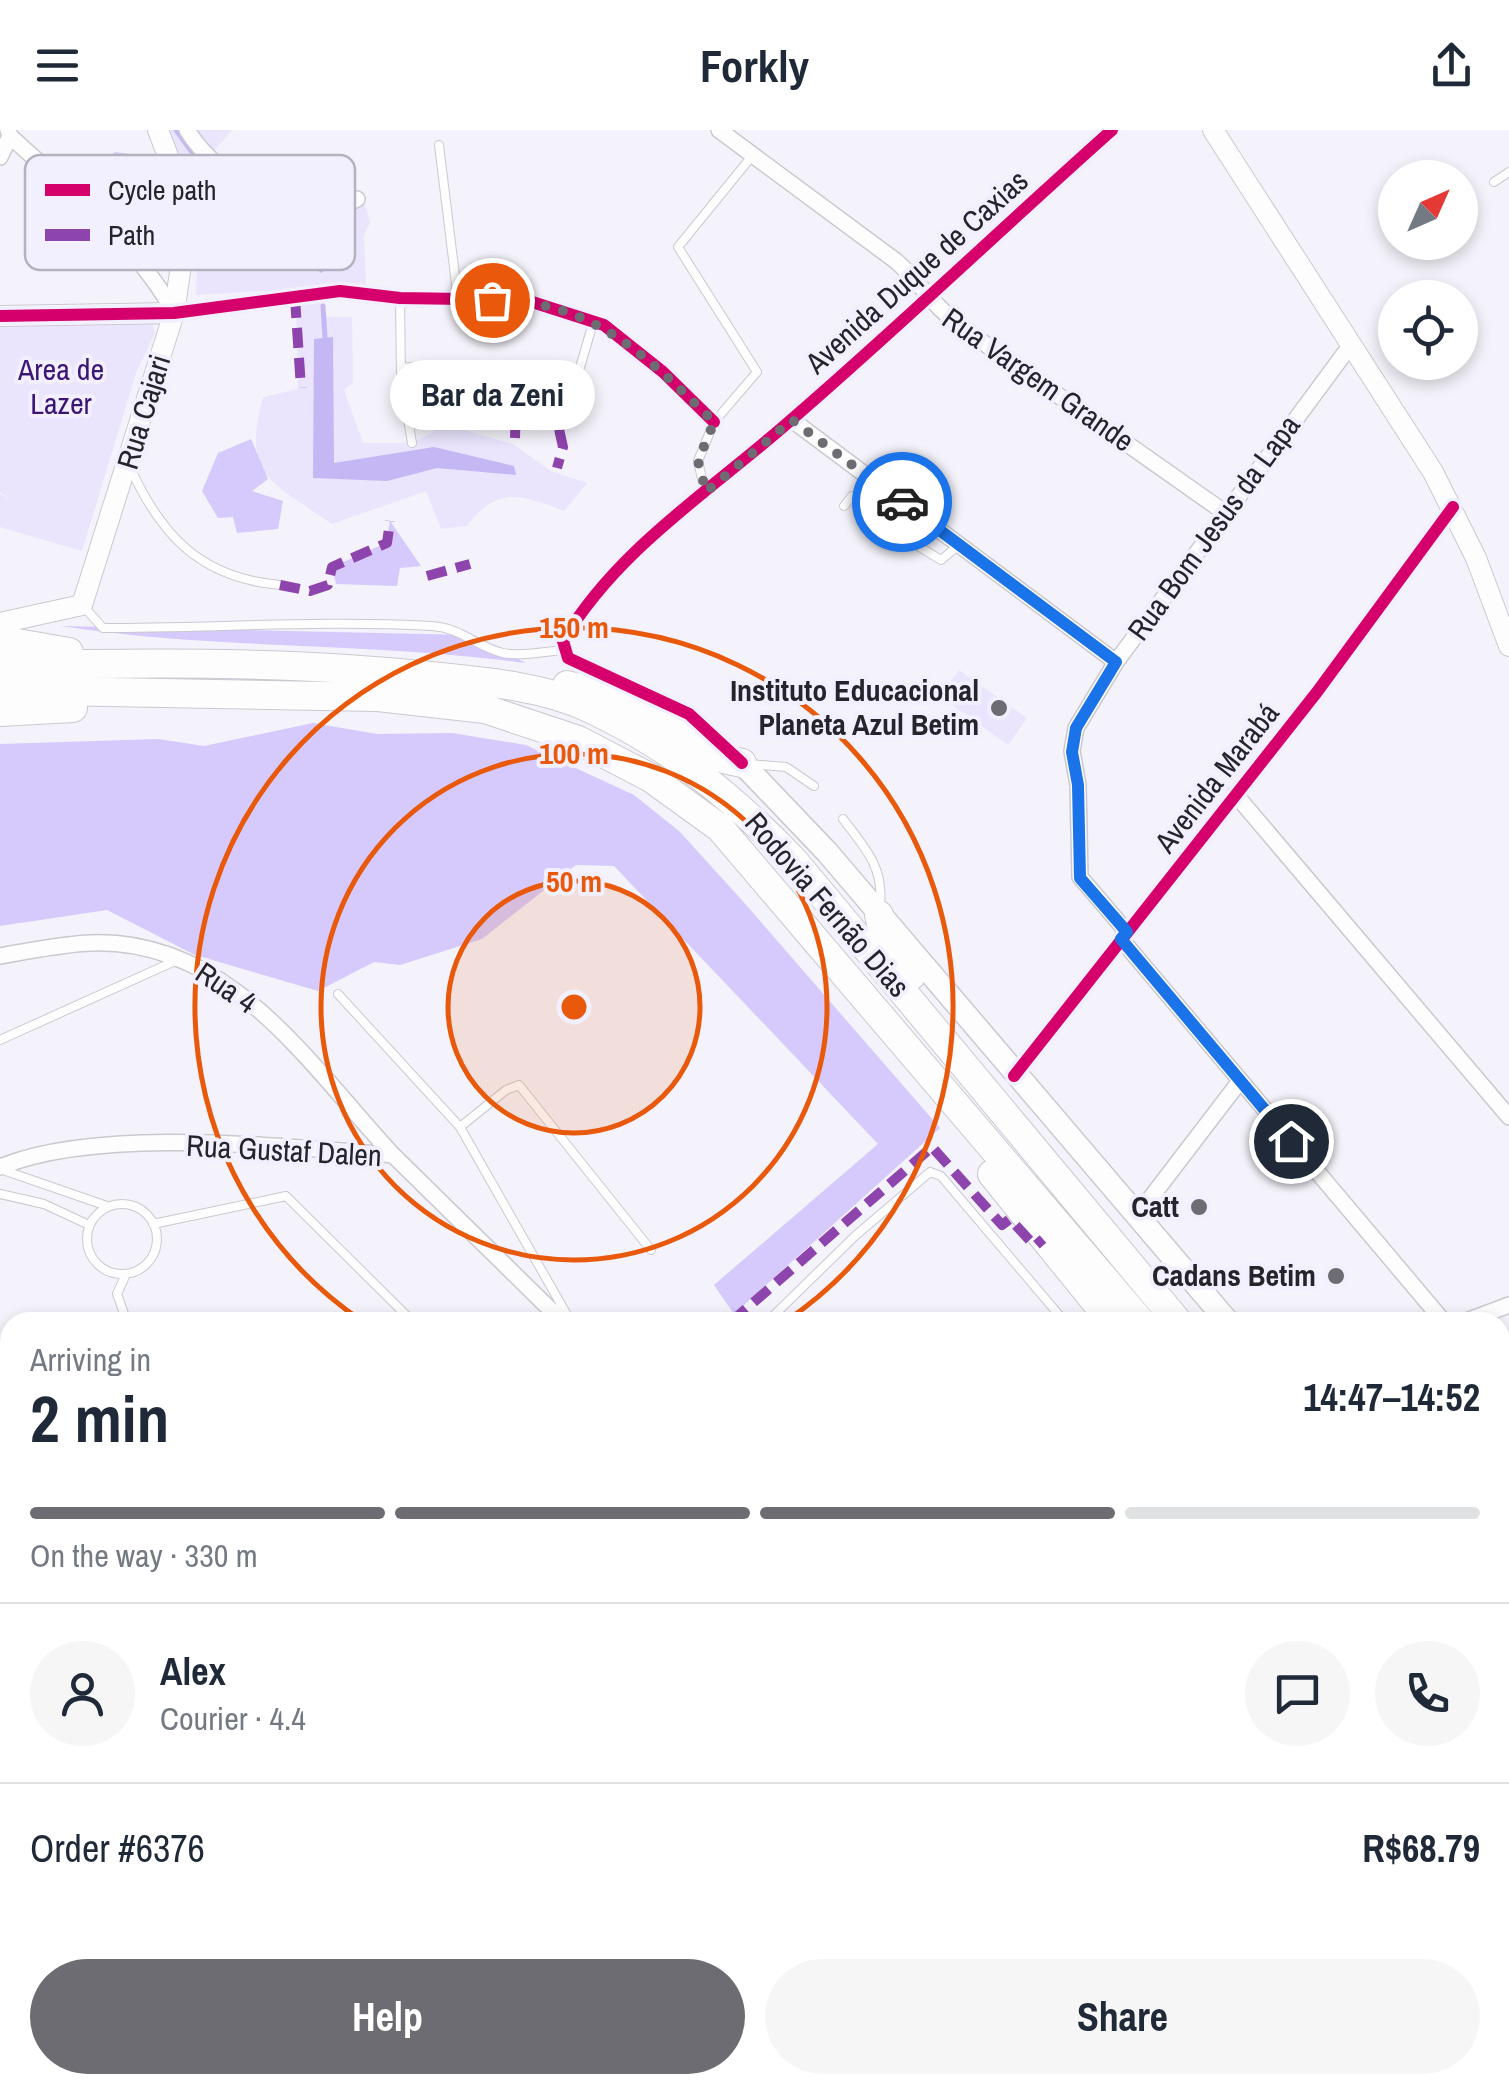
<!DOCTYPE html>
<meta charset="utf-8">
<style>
:root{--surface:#fff;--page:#f6f6f7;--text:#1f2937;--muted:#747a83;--line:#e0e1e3;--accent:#6d6c73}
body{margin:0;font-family:"Archivo Narrow",sans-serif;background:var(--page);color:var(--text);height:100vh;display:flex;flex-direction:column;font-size:38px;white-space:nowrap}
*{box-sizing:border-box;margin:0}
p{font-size:32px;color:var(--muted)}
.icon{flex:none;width:55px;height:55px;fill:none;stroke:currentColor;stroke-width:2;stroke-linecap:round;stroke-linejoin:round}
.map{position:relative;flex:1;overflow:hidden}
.drawer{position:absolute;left:0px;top:1182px;width:1510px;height:782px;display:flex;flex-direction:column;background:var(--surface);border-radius:30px 30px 0 0;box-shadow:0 5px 15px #0003}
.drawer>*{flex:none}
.needle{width:65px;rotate:45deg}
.controls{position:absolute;left:1378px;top:30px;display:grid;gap:20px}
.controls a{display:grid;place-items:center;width:100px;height:100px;border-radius:50%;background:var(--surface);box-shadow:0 5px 15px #0003;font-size:50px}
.pin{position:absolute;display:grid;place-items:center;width:85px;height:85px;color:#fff;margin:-42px;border:5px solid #fff;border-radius:50%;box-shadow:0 2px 10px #0007}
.courier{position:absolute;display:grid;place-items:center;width:100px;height:100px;margin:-50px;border:8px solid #1a73e8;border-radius:50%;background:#fff;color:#222;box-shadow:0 2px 12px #0007}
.bubble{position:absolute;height:70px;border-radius:35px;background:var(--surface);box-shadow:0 5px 15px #0003;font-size:32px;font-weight:800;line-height:70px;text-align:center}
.head em{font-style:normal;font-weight:800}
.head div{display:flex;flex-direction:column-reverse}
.head{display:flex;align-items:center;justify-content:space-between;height:170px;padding:0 30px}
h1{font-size:65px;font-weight:800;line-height:75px}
.bar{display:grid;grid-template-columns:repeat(4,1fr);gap:15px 10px;align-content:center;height:120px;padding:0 30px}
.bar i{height:12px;border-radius:8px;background:var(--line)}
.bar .selected{background:var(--accent)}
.bar p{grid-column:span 4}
.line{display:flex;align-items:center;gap:25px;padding:0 30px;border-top:2px solid var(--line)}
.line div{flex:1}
.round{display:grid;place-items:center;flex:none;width:105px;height:105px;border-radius:52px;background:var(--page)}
.button{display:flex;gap:20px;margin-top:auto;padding:20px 30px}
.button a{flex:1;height:115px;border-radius:60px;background:var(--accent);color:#fff;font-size:40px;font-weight:800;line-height:115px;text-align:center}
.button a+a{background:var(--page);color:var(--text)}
header{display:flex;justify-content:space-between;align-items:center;height:130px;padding:0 30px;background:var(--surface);font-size:45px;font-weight:800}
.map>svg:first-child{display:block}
.green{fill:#eae5fd}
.forest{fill:#d6cafc}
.water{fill:#c5b7f3}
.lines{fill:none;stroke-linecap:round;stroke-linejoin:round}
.stream{stroke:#c5b7f3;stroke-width:5}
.service-casing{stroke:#cbc9d0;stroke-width:10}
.minor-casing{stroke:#cbc9d0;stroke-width:18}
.tertiary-casing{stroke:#cbc9d0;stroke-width:22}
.secondary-casing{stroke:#cbc9d0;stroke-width:25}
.motorway-casing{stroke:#cbc9d0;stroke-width:30}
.service{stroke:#fdfdfe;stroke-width:8}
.minor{stroke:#fdfdfe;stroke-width:15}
.tertiary{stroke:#fdfdfe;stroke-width:20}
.secondary{stroke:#fdfdfe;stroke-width:22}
.motorway{stroke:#fdfdfe;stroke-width:28}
.quiet{stroke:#8e44ad;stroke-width:10;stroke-dasharray:20 10;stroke-linecap:butt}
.cycleway-casing{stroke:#f2effe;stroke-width:19}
.cycleway{stroke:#d6006c;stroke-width:12}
.done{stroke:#6d6c73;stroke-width:10;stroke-dasharray:0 18}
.route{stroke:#1a73e8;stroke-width:12}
.ring{fill:none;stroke:#e8590c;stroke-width:5}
.poi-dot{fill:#6d6c73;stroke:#f2effe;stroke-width:4}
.labels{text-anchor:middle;stroke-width:8;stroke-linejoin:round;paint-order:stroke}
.street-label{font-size:30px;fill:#25242b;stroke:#f2effe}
.park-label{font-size:30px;fill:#3b1574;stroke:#f2effe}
.poi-label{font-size:30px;font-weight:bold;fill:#25242b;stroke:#f2effe;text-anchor:end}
.key{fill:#f2effe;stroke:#b4b2bf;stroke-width:2.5}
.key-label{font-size:28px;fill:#25242b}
.centre{fill:#e8590c;stroke:#f2effe;stroke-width:5}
.ring-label{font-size:30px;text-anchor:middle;font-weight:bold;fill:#e8590c;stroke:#f2effe;stroke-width:8;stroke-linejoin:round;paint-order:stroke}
</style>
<header><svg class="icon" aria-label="menu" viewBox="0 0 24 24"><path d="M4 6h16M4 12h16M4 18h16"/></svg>Forkly<svg class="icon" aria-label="share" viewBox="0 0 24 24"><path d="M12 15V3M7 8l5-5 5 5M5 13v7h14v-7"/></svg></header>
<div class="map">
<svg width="1509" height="1964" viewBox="0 0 1509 1964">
<rect width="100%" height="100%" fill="#f4f2fa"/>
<path class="green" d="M163,0H232L213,22L234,47L325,83L362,64L370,93L364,105L366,155L196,165L199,88Z
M323,169L326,187H352L353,252L344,260L363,313H412L436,300L461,299L513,314L551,341L587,353L564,381C521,365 497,355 467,396L441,399L426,361L332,394C272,352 241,347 263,267L298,259L296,174Z
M151,189L155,203L136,243L82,421L0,397V364L10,369L0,362V197Z
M959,540L1027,588L1008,615L940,566Z
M1509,1827V1964H1395L1396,1955H1500V1836Z
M1248,1955H1371L1367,1964H1256Z"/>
<path class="forest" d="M115,22L160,28L176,52L157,78L143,80L99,37Z
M251,309L268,349L252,361L283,371L278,399L237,403L233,387L218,388L202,361L218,323Z
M390,391L421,436L400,438L397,456L336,454L332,437L386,413Z
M61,496L470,505L526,533C372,512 215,520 61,496Z
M313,593L377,604L452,603L526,615L634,665L679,701L740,768L940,998L734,1184L714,1155L878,1014L614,736L576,735L482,809L400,835L374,832L318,861L195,825L107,780L0,796V614L158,609L204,616Z"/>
<path class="water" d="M333,207L334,333L434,317L514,336L516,345L437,338L387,351L313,348L314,209Z"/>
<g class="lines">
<path class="stream" d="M176,0L197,29L231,55
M267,74L316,106L327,135L321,140
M323,176L325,207"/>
<defs>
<path id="service" d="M439,15L458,170
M1494,52L1509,42
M400,169L401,247L412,313
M401,237L481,239
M545,276L569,275L593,193
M130,337C161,406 201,448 280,455
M705,362L698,331L714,292L757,242L678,117L752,26
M844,376L852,366L895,402L941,430L959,415
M84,477L103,498C213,498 322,490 432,496C462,498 477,517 503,523C520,527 546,521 564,520
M749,634L786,637L814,656
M843,689C865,718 884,737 880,775
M338,864L460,997L571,1192
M0,910L175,831
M460,997L506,960L519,955L651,1120
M0,1039L107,1076
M0,1064L44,1074L89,1095
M87 1109a35 35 0 1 1 70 0a35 35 0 1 1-70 0Z
M153,1094L286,1066L413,1192
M126,1144L117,1164L127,1192
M767,1192L855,1106L930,1042L941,1046L1065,1192
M0,1470L10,1483
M524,1955L532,1964
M779,1955L787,1964
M814,1955L822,1964
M884,1955L891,1964
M904,1955L913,1964
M942,1955L950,1964
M1120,1955L1128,1964
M17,1964L27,1955
M271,1964L281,1955
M1003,1964L1007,1957L1069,1964"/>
<path id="minor" d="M187,0C218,50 303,103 357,69
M719,0L896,131C920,152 935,178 961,197L1224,382
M10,6C64,56 140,117 174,183L340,161L400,168L526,170L604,195L663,242L714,292
M0,27L10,6L8,0
M792,290L1116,532
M728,620L689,584L568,528L563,511C617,419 713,359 791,290C900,196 1004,96 1112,0
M1235,664L1509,987
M1127,802L1080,747L1078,655L1072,621L1076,598L1116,532L1350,216
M1121,809L1444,1192
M0,826C30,821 61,814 91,813C230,808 310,936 393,1025
M1014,946L1317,562L1453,377
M0,1037C100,996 283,1017 393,1025L563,1192
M1136,1087L1240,951
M1464,1192L1509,1175
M1500,1359L1509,1388"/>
<path id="tertiary" d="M1213,0L1433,342L1476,428L1509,516
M0,186L174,183
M0,493L82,475L174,183L189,81L158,0"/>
<path id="secondary" d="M742,633L827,722L1228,1192
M1500,1490L1509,1495
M1500,1536L1509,1547
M0,1846L10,1837
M0,1901L10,1892
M1175,1955L1182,1964
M1237,1955L1245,1964"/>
<path id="motorway" d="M0,510L69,522
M0,536C146,532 295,531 440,547C489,552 544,557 589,578C670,616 733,667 794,731L1178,1192
M567,555L610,566L724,629L742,633
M0,560L378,567L485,579L578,610L651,648L720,698L1141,1192
M0,582L73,578
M879,785L885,811L911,846
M992,1044L1112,1192
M1500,1575L1509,1586
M1500,1620L1509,1630
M1500,1656L1509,1666
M1500,1762L1509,1703
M1500,1819L1509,1810
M1383,1964L1385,1955"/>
</defs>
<use href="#service" class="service-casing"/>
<use href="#minor" class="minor-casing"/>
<use href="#tertiary" class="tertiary-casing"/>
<use href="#secondary" class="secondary-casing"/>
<use href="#motorway" class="motorway-casing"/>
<use href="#service" class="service"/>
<use href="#minor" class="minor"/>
<use href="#tertiary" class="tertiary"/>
<use href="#secondary" class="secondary"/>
<use href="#motorway" class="motorway"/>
<path class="quiet" d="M295,168L301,258
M545,276L555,281L563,317L557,338
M515,308L516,273
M427,446L470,434
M280,455L310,461L328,455L332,437L387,413L390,391
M731,1192L932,1017L1002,1095L1010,1089L1035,1116L1043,1109"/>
<defs>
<path id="cycleway" d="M0,186L174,183L340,161L400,168L526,170L604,195L663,242L714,292
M742,633L689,584L568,528L563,511C617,419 713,359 791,290C900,196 1004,96 1112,0
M1014,946L1317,562L1453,377"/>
</defs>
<use href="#cycleway" class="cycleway-casing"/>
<use href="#cycleway" class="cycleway"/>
</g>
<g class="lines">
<path class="done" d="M492,170C593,170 646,226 714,292L698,331L706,362L792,290L902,372"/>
<path class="route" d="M902,372L1116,532L1076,598L1072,622L1078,655L1080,748L1127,802L1121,809L1291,1011"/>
</g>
<circle cx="574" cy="877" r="126" fill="#e8590c" fill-opacity=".12"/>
<g class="ring">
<circle cx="574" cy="877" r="126"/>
<circle cx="574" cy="877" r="253"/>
<path d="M362 1191A379 379 0 1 1 786 1191"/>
</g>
<g class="poi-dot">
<circle cx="999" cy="578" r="10"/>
<circle cx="1199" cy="1077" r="10"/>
<circle cx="1336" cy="1146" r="10"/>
</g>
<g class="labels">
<g class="street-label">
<text transform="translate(917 142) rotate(-42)" y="10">Avenida Duque de Caxias</text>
<text transform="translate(1038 250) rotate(35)" y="10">Rua Vargem Grande</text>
<text transform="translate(144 282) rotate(-73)" y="10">Rua Cajari</text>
<text transform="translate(1214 398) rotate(-54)" y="10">Rua Bom Jesus da Lapa</text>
<text transform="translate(1217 648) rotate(-52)" y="10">Avenida Marabá</text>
<text transform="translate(827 775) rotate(49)" y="10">Rodovia Fernão Dias</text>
<text transform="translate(226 858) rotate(34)" y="10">Rua 4</text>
<text transform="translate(284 1021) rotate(3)" y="10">Rua Gustaf Dalen</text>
</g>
<g class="park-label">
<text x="61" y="250">Area de<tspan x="61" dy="34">Lazer</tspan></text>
</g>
<g class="poi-label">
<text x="979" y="571">Instituto Educacional<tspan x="979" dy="34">Planeta Azul Betim</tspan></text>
<text x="1179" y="1087">Catt</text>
<text x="1316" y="1156">Cadans Betim</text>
</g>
</g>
<rect x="25" y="25" width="330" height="115" rx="15" class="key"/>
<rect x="45" y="54" width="45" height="12" fill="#d6006c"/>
<rect x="45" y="99" width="45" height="12" fill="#8e44ad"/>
<g class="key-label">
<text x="108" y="70">Cycle path</text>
<text x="108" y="115">Path</text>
</g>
<circle cx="574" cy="877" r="15" class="centre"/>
<g class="ring-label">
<text x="574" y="508">150 m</text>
<text x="574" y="634">100 m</text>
<text x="574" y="762">50 m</text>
</g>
</svg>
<div class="controls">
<a><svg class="needle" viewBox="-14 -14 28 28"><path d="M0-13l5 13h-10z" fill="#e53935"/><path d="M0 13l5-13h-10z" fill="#747a83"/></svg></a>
<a><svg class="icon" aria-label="locate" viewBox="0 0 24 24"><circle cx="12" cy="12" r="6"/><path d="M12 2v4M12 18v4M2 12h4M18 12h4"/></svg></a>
</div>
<div class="pin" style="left:492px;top:170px;background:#ea580c"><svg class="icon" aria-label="bag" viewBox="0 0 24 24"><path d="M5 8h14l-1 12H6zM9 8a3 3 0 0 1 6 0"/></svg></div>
<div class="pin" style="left:1291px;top:1011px;background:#1f2937"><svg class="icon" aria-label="home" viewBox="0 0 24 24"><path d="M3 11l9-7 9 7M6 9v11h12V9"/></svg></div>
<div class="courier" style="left:902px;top:372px"><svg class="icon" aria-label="car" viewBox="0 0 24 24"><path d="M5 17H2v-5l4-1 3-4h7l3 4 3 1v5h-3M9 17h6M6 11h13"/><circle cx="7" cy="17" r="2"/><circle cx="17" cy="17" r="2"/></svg></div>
<div class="bubble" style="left:390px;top:230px;width:205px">Bar da Zeni</div>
<section class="drawer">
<div class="head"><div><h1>2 min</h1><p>Arriving in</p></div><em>14:47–14:52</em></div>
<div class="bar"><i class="selected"></i><i class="selected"></i><i class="selected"></i><i></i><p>On the way · 330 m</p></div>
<div class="line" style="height:180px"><a class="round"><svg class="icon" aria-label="person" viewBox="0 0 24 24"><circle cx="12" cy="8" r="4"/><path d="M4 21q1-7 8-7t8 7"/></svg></a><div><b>Alex</b><p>Courier · 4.4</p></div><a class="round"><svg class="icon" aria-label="chat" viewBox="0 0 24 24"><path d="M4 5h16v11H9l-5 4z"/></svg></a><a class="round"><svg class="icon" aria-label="phone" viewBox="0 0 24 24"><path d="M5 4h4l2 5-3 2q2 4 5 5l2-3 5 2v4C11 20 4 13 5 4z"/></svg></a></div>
<div class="line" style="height:130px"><div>Order #6376</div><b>R$68.79</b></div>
<div class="button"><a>Help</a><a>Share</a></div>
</section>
</div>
